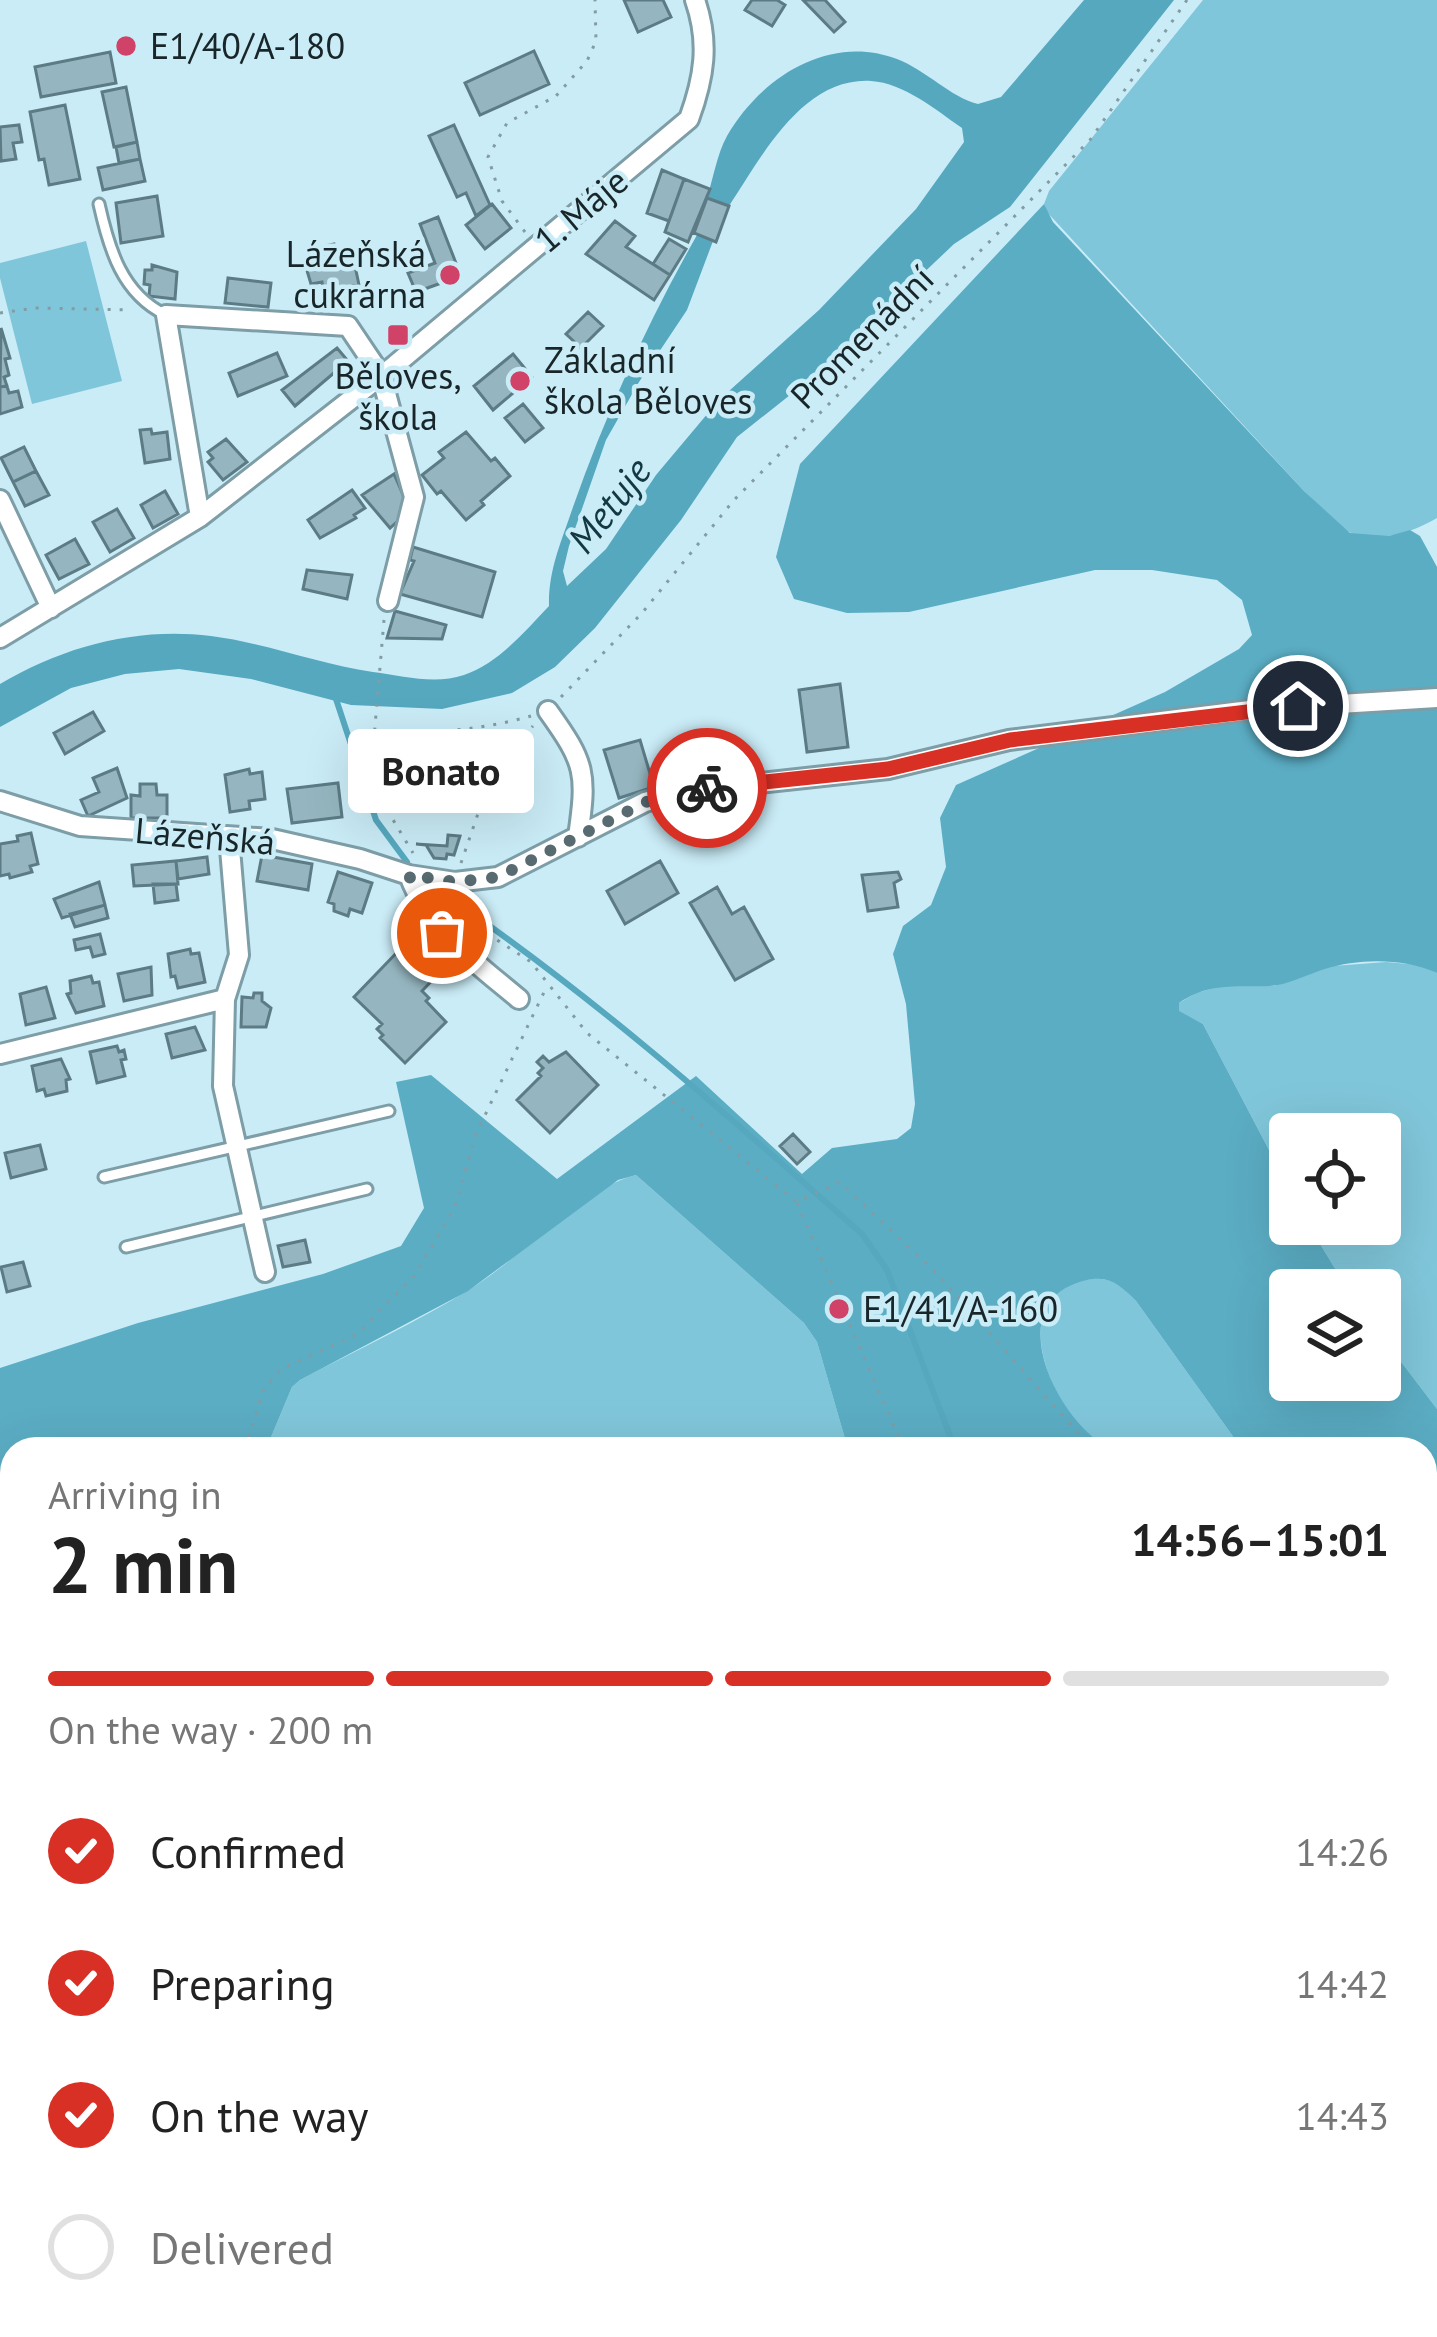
<!DOCTYPE html>
<meta charset="utf-8">
<style>
:root{--surface:#fff;--page:#f6f6f6;--text:#222;--muted:#767676;--line:#e0e0e0;--accent:#d93025}
body{margin:0;font-family:"PT Sans",sans-serif;background:var(--page);color:var(--text);height:100vh;display:flex;flex-direction:column;font-size:45px;white-space:nowrap}
*{box-sizing:border-box;margin:0}
p{font-size:39px;color:var(--muted)}
.icon{flex:none;width:66px;height:66px;fill:none;stroke:currentColor;stroke-width:2;stroke-linecap:round;stroke-linejoin:round}
.map{position:relative;flex:1;overflow:hidden}
.panel{position:absolute;left:0px;top:1437px;width:1437px;height:900px;display:flex;flex-direction:column;background:var(--surface);border-radius:36px 36px 0 0;box-shadow:0 12px 48px #0002}
.panel>*{flex:none}
.controls{position:absolute;left:1269px;top:1113px;display:grid;gap:24px}
.controls a{display:grid;place-items:center;width:132px;height:132px;border-radius:12px;background:var(--surface);box-shadow:0 12px 48px #0002;font-size:60px}
.pin{position:absolute;display:grid;place-items:center;width:102px;height:102px;color:#fff;margin:-51px;border:6px solid #fff;border-radius:50%;box-shadow:0 3px 12px #0007}
.courier{position:absolute;display:grid;place-items:center;width:120px;height:120px;margin:-60px;border:9px solid #d93025;border-radius:50%;background:#fff;color:#222;box-shadow:0 3px 15px #0007}
.bubble{position:absolute;height:84px;border-radius:12px;background:var(--surface);box-shadow:0 12px 48px #0002;font-size:39px;font-weight:600;line-height:84px;text-align:center}
.overview em{font-style:normal;font-weight:600}
.overview div{display:flex;flex-direction:column-reverse}
.overview{display:flex;align-items:center;justify-content:space-between;height:204px;padding:0 48px}
h1{font-size:78px;font-weight:600;line-height:90px}
.bar{display:grid;grid-template-columns:repeat(4,1fr);gap:18px 12px;align-content:center;height:144px;padding:0 48px}
.bar i{height:15px;border-radius:9px;background:var(--line)}
.bar .selected{background:var(--accent)}
.bar p{grid-column:span 4}
ol{padding:0 48px;list-style:none}
li{display:flex;align-items:center;gap:36px;height:132px}
li p{margin-inline-start:auto}
li .icon{padding:12px;border-radius:50%;background:var(--accent);color:#fff;stroke-width:4}
li:last-child{color:var(--muted)}
li i{width:66px;height:66px;border:6px solid var(--line);border-radius:50%}
.map>svg:first-child{display:block}
.green{fill:#80c6da}
.forest{fill:#5badc4}
.water{fill:#56a8bf}
.lines{fill:none;stroke-linecap:round;stroke-linejoin:round}
.stream{stroke:#56a8bf;stroke-width:6}
.building{fill:#95b6c0;stroke:#5c7b85;stroke-width:3}
.lane-casing{stroke:#7d9da7;stroke-width:15}
.street-casing{stroke:#7d9da7;stroke-width:24}
.path{stroke:#829ca3;stroke-width:3;stroke-dasharray:3 9;stroke-linecap:butt}
.lane{stroke:#fff;stroke-width:9}
.street{stroke:#fff;stroke-width:18}
.done{stroke:#576b71;stroke-width:12;stroke-dasharray:0 21.6}
.route{stroke:#d93025;stroke-width:15}
.poi-dot{fill:#d14268;stroke:#caecf7;stroke-width:4.5}
.labels{text-anchor:middle;stroke-width:9;stroke-linejoin:round;paint-order:stroke}
.poi-label{font-size:36px;fill:#192629;stroke:#caecf7;text-anchor:start}
.street-label{font-size:36px;fill:#192629;stroke:#caecf7}
.water-label{font-size:39px;font-style:italic;fill:#123943;stroke:#caecf7}
</style>
<div class="map">
<svg width="1437" height="2337" viewBox="0 0 1437 2337">
<rect width="100%" height="100%" fill="#caecf7"/>
<path class="green" d="M1203,0H1437V518C1414,532 1370,547 1346,530C1331,520 1318,504 1304,491L1046,211L1044,204L1049,191Z
M86,241L122,381L32,404L0,278V263Z
M1386,962L1420,965L1437,973V1409L1380,1334V1290H1348L1308,1224H1380V1134H1290V1190L1203,1024L1179,1012V1003L1196,993L1232,983L1274,986L1333,966Z
M636,1175L804,1323L817,1342L848,1449H266L292,1387L300,1380C356,1350 416,1323 470,1289C523,1257 579,1189 636,1175Z
M1097,1278L1117,1282L1136,1301L1242,1449C1212,1449 1127,1456 1104,1445C1058,1424 1007,1311 1070,1284C1078,1280 1089,1280 1097,1278Z
M291,2325H764L774,2337H302Z"/>
<path class="forest" d="M1044,204L1053,222L1304,491L1350,533L1389,536L1410,530L1420,536L1437,567V973C1404,958 1359,958 1325,969C1308,974 1288,985 1270,986C1238,987 1208,982 1179,1003V1011L1203,1024L1290,1190V1224H1308L1348,1290H1290V1380H1380V1334L1437,1409V1932L1425,1889V1449H1242L1136,1301C1120,1285 1110,1275 1087,1280C997,1300 1056,1421 1110,1449H848L817,1342L804,1323L636,1175L618,1180L468,1291L300,1380L292,1387L266,1449H12V2325H291L302,2337H0V1368L138,1323L323,1274L401,1246L424,1208L396,1082L431,1075L557,1179L696,1076L802,1174L832,1148L897,1139L911,1128L915,1104L906,1004L893,954L903,926L931,905L946,867L940,818L956,785L1165,692L1239,649L1252,635L1242,600L1217,580L1152,570H1095L909,612L847,613L794,599L776,557L800,464Z
M1437,2001V2337H774L764,2325H1425V2003Z"/>
<path class="water" d="M1084,0H1174L1010,207L954,244L819,372L737,437L681,520L595,628L555,667L512,693L442,709L351,705L251,679L179,669L125,674L71,688L0,727V684C65,646 136,627 211,636C266,643 319,664 373,672C403,676 435,685 464,675C499,663 525,631 549,606C548,570 562,540 573,507C606,413 648,322 697,235L713,241L687,310L639,382L606,440L569,546L563,571L567,586L606,549L656,475L719,400L819,310L916,209L964,142L962,128C936,110 904,83 871,81C802,77 761,158 729,206L707,198C713,179 717,154 727,136C760,78 829,33 897,59C926,70 950,97 978,104L1001,97Z"/>
<g class="lines">
<path class="stream" d="M335,696L376,820L407,862
M441,892C592,994 726,1114 862,1234L887,1270L955,1449
M1425,2277L1437,2283"/>
</g>
<path class="building" d="M624,0H663L671,17L638,32Z
M752,0H777L785,5L772,26L745,10Z
M803,0H825L845,22L834,32Z
M534,51L549,84L480,115L465,83Z
M110,52L116,83L41,97L35,67Z
M126,87L137,142L114,147L102,92Z
M65,105L80,179L49,185L44,159L39,160L30,112Z
M19,125L22,142L13,143L16,159L1,161L0,127Z
M454,125L490,205L476,216L466,193L457,197L429,136Z
M137,142L140,159L119,163L116,147Z
M140,159L145,181L103,190L98,168Z
M662,170L684,179L669,221L647,213Z
M684,179L710,189L688,242L665,232Z
M157,196L163,236L121,243L116,203Z
M707,198L729,206L716,242L694,233Z
M492,204L511,228L485,249L466,225Z
M438,217L461,276L416,292L408,273L435,263L420,224Z
M615,221L635,236L626,247L670,275L654,300L586,254Z
M669,239L686,249L670,275L653,264Z
M334,244L338,264L354,261L359,285L342,288L344,296L325,300L322,282L311,284L305,264L318,262L315,248Z
M152,265L177,272L175,299L149,296L150,285L144,284L145,270H152Z
M228,278L271,283L268,307L225,303Z
M588,312L603,326L581,348L566,334Z
M1,328L10,358L5,359L9,375L4,377L7,386L0,387Z
M337,348L348,361L295,406L282,390Z
M277,353L287,376L238,396L229,373Z
M513,354L532,377L493,410L474,386Z
M7,386L9,393L18,391L22,407L0,414V387Z
M523,404L543,428L525,442L505,418Z
M151,429L152,434L167,432L170,459L145,463L140,430Z
M466,432L491,461L495,458L510,476L481,501L484,505L466,520L441,491L437,494L422,475L444,458L439,452Z
M226,439L247,462L223,480L208,462L213,458L208,452Z
M24,447L36,471L13,482L1,458Z
M36,471L49,495L25,506L13,482Z
M394,474L404,497L399,520L390,528L362,495Z
M352,490L365,508L354,515L356,518L320,538L308,520Z
M165,491L178,514L153,528L141,505Z
M117,509L134,538L110,552L93,522Z
M75,539L89,564L59,579L46,555Z
M413,547L495,572L482,617L400,594L414,561L410,560Z
M307,570L352,575L347,599L303,589Z
M395,611L446,625L442,639L387,638Z
M840,684L848,747L807,752L799,690Z
M93,712L104,731L65,754L54,733Z
M492,733L494,753L416,760L413,740Z
M640,740L654,787L619,798L604,750Z
M414,750L422,791L388,796L382,755Z
M460,767L463,785L422,791L420,773Z
M117,768L127,798L88,816L81,800L99,792L93,778Z
M249,769L250,774L262,772L265,799L249,801L250,809L230,812L225,775Z
M338,783L342,817L292,823L287,789Z
M140,784H156L157,795H167V818H131V795L140,796Z
M31,833L38,864L30,866L32,872L10,878L9,874L0,876V844L18,841L17,836Z
M448,835L460,836L454,855L447,854L446,859L434,858L426,845L416,844L447,846Z
M262,855L312,864L308,890L257,881Z
M207,857L209,874L178,879L176,861Z
M176,861L178,884L134,886L132,865Z
M660,861L678,893L625,924L607,891Z
M338,872L372,883L362,913L350,909L348,916L334,911V904L328,902Z
M898,872L901,879L894,883L898,907L868,911L862,875Z
M99,882L105,905L62,918L54,899Z
M153,884H176L178,900L155,903Z
M717,887L732,914L744,907L773,959L735,980L690,903Z
M105,905L108,918L75,927L70,914Z
M100,934L105,954L93,957L90,947L76,950L74,940Z
M419,939H429V949L441,962L443,969L422,991L429,998L426,1001L446,1022L405,1063L380,1038L383,1035L377,1029L382,1024L354,997L407,942L412,946Z
M190,949L191,954L199,953L205,982L178,988L175,976L171,977L168,954Z
M151,967L152,995L124,1001L118,974Z
M91,976L93,983L99,982L104,1006L76,1013L67,994L71,993L70,981Z
M46,987L55,1018L26,1025L20,994Z
M254,993H262V1001L271,1008L266,1027H241L242,997L253,998Z
M195,1027L205,1050L172,1058L166,1034Z
M117,1046L119,1052L124,1050L126,1059L121,1060L125,1076L97,1083L90,1052Z
M566,1052L598,1085L550,1133L517,1100L541,1076L538,1073L543,1068L537,1062L543,1056L549,1062Z
M61,1059L70,1079L66,1080L67,1091L46,1096L44,1089L37,1091L32,1066Z
M793,1134L810,1152L797,1164L780,1146Z
M40,1145L46,1169L11,1178L5,1153Z
M305,1240L310,1262L283,1267L278,1246Z
M23,1262L30,1286L7,1292L1,1267Z"/>
<g class="lines">
<defs>
<path id="lane" d="M99,204C109,249 122,294 166,315
M104,1177L389,1111
M126,1247L367,1189"/>
<path id="street" d="M0,500L51,608
M200,517L166,315L348,326L381,375L414,497L388,601
M0,638L200,517L395,365L689,119C704,78 710,43 695,0
M548,711C586,764 587,773 578,837
M0,801L80,826L272,839L360,859L409,875L455,882L498,877L645,802L686,791L888,769L1009,740L1258,709L1437,698
M229,837L239,955L225,999L223,1086L265,1272
M409,875C430,931 475,962 519,999
M0,1054L225,999"/>
</defs>
<use href="#lane" class="lane-casing"/>
<use href="#street" class="street-casing"/>
<path class="path" d="M525,232L502,201L488,157L507,123L556,96L587,61L596,41L595,0
M0,313L35,308L130,310
M384,620L374,738L383,803L413,853
M561,697L642,613L734,500L1090,140L1187,0
M375,738L384,733C434,733 482,730 531,716
M461,863L493,770L533,726
M457,914L531,962L587,1033L797,1202L840,1182L939,1276L1079,1434L1085,1449
M797,1203L904,1449
M245,1449L263,1391L281,1369L357,1334L415,1275L455,1207L476,1134L546,988
M0,1471L12,1470
M0,1499H12
M0,1561L12,1558
M1425,1785L1437,1795
M1425,2165L1437,2169
M0,2167L12,2172
M307,2325L321,2337"/>
<use href="#lane" class="lane"/>
<use href="#street" class="street"/>
</g>
<g class="lines">
<path class="done" d="M442,933L420,904L409,875L455,882L498,877L646,802L707,788"/>
<path class="route" d="M707,788L888,769L1010,740L1298,706"/>
</g>
<g class="poi-dot">
<circle cx="126" cy="46" r="12"/>
<circle cx="450" cy="275" r="12"/>
<rect x="386" y="323" width="24" height="24" rx="6"/>
<circle cx="520" cy="381" r="12"/>
<circle cx="839" cy="1309" r="12"/>
</g>
<g class="labels">
<g class="poi-label">
<text x="150" y="59">E1/40/A-180</text>
<text x="426" y="267" text-anchor="end">Lázeňská<tspan x="426" dy="41">cukrárna</tspan></text>
<text x="544" y="373">Základní<tspan x="544" dy="41">škola Běloves</tspan></text>
<text x="398" y="389" text-anchor="middle">Běloves,<tspan x="398" dy="41">škola</tspan></text>
<text x="863" y="1322">E1/41/A-160</text>
</g>
<g class="street-label">
<text transform="translate(581 210) rotate(-40)" y="13">1. Máje</text>
<text transform="translate(862 337) rotate(-45)" y="13">Promenádní</text>
<text transform="translate(205 836) rotate(5)" y="13">Lázeňská</text>
</g>
<g class="water-label">
<text transform="translate(609 505) rotate(-52)" y="14">Metuje</text>
</g>
</g>
</svg>
<div class="controls">
<a><svg class="icon" aria-label="locate" viewBox="0 0 24 24"><circle cx="12" cy="12" r="6"/><path d="M12 2v4M12 18v4M2 12h4M18 12h4"/></svg></a>
<a><svg class="icon" aria-label="layers" viewBox="0 0 24 24"><path d="M12 4l9 5-9 5-9-5zM3 14l9 5 9-5"/></svg></a>
</div>
<div class="pin" style="left:442px;top:933px;background:#ea580c"><svg class="icon" aria-label="bag" viewBox="0 0 24 24"><path d="M5 8h14l-1 12H6zM9 8a3 3 0 0 1 6 0"/></svg></div>
<div class="pin" style="left:1298px;top:706px;background:#1f2937"><svg class="icon" aria-label="home" viewBox="0 0 24 24"><path d="M3 11l9-7 9 7M6 9v11h12V9"/></svg></div>
<div class="courier" style="left:707px;top:788px"><svg class="icon" aria-label="bike" viewBox="0 0 24 24"><circle cx="6" cy="16" r="4"/><circle cx="18" cy="16" r="4"/><path d="M6 16l4-8h5l3 8M10 8l3 8H6M13 5h3"/></svg></div>
<div class="bubble" style="left:348px;top:729px;width:186px">Bonato</div>
<section class="panel">
<div class="overview"><div><h1>2 min</h1><p>Arriving in</p></div><em>14:56–15:01</em></div>
<div class="bar"><i class="selected"></i><i class="selected"></i><i class="selected"></i><i></i><p>On the way · 200 m</p></div>
<ol>
<li><svg class="icon" aria-label="check" viewBox="0 0 24 24"><path d="M5 12l5 5 9-10"/></svg>Confirmed<p>14:26</p></li>
<li><svg class="icon" aria-label="check" viewBox="0 0 24 24"><path d="M5 12l5 5 9-10"/></svg>Preparing<p>14:42</p></li>
<li><svg class="icon" aria-label="check" viewBox="0 0 24 24"><path d="M5 12l5 5 9-10"/></svg>On the way<p>14:43</p></li>
<li><i></i>Delivered</li>
</ol>
</section>
</div>
